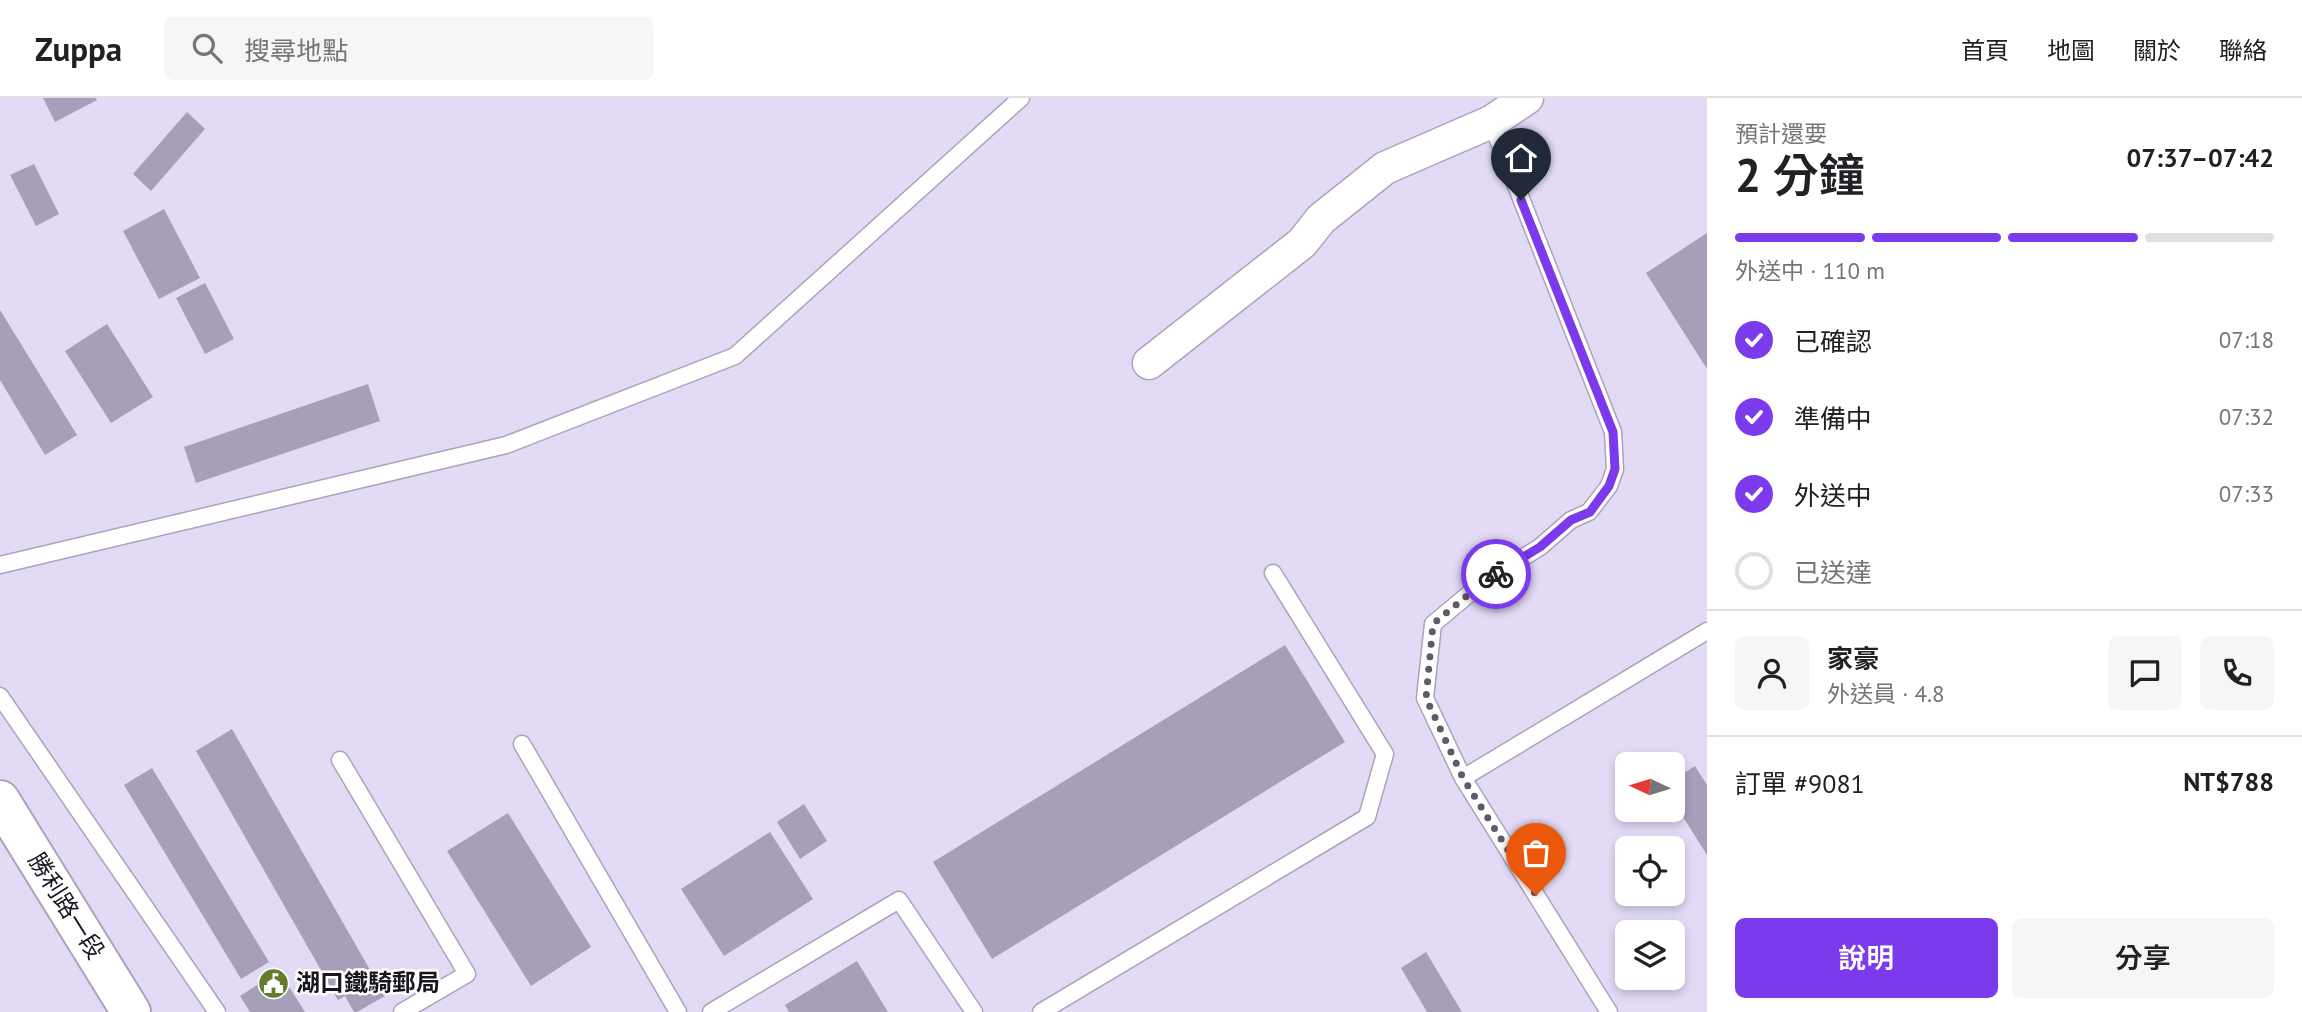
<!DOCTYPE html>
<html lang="zh-TW">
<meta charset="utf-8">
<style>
:root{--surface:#fff;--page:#f6f6f6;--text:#202124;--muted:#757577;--line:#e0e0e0;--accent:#7c3aed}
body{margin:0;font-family:"PT Sans","Noto Sans TC",sans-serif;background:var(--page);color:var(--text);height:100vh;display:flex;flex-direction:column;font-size:26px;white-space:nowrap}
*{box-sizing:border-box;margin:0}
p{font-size:23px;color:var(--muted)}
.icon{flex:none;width:38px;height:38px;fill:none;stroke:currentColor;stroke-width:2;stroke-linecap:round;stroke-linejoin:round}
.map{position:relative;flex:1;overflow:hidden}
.details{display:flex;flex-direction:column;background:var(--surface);width:595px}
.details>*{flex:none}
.needle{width:46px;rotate:274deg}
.buttons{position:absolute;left:1615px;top:654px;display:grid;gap:14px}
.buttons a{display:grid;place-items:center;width:70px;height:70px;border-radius:10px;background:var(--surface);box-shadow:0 4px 10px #0003;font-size:35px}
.pin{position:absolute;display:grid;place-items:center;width:60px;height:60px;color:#fff;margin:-72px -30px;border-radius:50% 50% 50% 0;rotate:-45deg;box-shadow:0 0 7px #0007}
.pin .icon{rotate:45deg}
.courier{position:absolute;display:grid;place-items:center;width:70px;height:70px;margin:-35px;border:5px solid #7c3aed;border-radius:50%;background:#fff;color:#222;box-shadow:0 2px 9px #0007}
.head em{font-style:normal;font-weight:600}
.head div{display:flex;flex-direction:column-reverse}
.head{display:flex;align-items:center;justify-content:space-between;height:119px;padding:0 28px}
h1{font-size:46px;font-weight:600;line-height:52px}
.bar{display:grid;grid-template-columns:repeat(4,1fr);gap:10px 7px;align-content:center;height:84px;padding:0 28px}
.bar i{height:9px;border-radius:5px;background:var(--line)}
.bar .selected{background:var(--accent)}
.bar p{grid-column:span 4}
.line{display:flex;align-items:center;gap:18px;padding:0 28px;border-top:2px solid var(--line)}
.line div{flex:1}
.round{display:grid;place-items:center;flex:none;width:74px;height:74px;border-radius:10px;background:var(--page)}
ol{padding:0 28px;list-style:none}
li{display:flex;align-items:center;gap:21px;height:77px}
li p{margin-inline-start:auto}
li .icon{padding:7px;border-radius:50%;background:var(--accent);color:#fff;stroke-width:4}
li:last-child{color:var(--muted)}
li i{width:38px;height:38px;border:4px solid var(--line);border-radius:50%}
.cta{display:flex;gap:14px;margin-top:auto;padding:14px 28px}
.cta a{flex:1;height:80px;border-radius:10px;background:var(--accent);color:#fff;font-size:28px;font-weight:600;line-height:80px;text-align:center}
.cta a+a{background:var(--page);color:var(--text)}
header{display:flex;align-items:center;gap:42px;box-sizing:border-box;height:98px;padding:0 35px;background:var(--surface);border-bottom:2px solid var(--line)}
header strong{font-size:33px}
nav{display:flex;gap:38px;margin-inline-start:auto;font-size:24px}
.search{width:490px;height:63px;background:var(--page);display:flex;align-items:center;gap:18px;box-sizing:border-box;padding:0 24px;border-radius:10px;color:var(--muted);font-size:26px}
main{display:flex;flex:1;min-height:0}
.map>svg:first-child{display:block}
.building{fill:#a79fb9}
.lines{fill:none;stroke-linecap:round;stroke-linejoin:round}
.service-casing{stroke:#aba3bd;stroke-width:19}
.minor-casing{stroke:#aba3bd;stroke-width:35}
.secondary-casing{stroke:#aba3bd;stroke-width:42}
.service{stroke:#fff;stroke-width:16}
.minor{stroke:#fff;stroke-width:32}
.secondary{stroke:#fff;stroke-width:38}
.done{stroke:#5f5a6a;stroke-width:7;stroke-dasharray:0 12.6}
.route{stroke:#7c3aed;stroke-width:9}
.labels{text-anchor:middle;stroke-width:5;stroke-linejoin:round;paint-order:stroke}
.street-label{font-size:24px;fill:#18151f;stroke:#fff}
.poi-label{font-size:24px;font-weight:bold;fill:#18151f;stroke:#fff;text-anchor:start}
</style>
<header>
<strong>Zuppa</strong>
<div class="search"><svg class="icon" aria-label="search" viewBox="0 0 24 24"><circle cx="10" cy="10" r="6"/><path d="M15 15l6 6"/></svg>搜尋地點</div>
<nav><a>首頁</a><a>地圖</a><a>關於</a><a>聯絡</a></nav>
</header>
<main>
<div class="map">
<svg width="1707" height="914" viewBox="0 0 1707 914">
<rect width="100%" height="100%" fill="#e3daf6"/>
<path class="building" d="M43,0H96L97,2L55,24Z
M187,14L205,31L151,93L133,76Z
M34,66L59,116L36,128L10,77Z
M164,111L200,180L159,201L123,133Z
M1707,135V271L1646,175Z
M205,185L234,241L205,256L176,200Z
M0,212L77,337L45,357L0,282Z
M107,226L153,299L111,325L65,253Z
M368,286L380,323L196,385L184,349Z
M1285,547L1345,644L992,861L933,764Z
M232,631L385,898L357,914H354L345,898L338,902L196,653Z
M1695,668L1707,687V757L1673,703V682Z
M152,670L269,864L241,881L124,687Z
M804,706L827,743L800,761L777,724Z
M508,715L591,849L531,888L447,753Z
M770,734L813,801L724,858L681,791Z
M1426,854L1462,914H1427L1401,870Z
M857,863L888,914H789L785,907Z
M279,873L305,914H250L240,898Z"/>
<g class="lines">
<defs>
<path id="service" d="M0,467L506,347L735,258L1021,0
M0,598L217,914
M522,646L678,914
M340,662L467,876L402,914
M1463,680L1425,600L1433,526L1481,486L1540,449L1571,422L1589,414L1609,388L1615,371L1613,334L1491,24
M711,914L899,802L974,914
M1041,914L1367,719L1385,656L1273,475
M1609,914L1463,680L1707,533"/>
<path id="minor" d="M1149,265L1302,145L1321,121L1385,70L1491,24L1527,0"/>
<path id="secondary" d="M0,702L131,914"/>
</defs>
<use href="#service" class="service-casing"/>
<use href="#minor" class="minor-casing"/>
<use href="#secondary" class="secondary-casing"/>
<use href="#service" class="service"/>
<use href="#minor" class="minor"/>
<use href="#secondary" class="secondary"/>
</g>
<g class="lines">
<path class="done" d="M1496,476L1481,486L1433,526L1426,600L1463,680L1536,797"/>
<path class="route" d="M1496,476L1540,449L1571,422L1590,414L1609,388L1615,371L1613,334L1521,102"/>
</g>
<defs>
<symbol id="civic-disc" viewBox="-11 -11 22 22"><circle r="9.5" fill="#657c2e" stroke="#fff"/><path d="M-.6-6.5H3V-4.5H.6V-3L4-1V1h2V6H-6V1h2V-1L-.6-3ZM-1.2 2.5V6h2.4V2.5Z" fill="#fff"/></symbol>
</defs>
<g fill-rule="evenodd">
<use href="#civic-disc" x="256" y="868" width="35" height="35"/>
</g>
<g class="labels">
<g class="street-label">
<text transform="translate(66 808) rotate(58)" y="8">勝利路一段</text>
</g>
<g class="poi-label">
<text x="296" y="893">湖口鐵騎郵局</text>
</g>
</g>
</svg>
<div class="buttons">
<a><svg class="needle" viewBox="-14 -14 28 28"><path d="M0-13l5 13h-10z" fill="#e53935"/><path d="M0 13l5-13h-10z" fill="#757577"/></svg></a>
<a><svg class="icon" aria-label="locate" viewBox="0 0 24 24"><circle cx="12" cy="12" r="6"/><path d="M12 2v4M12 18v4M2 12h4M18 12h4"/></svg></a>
<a><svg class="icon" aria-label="layers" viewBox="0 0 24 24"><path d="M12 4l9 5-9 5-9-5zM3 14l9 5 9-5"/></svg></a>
</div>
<div class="pin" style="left:1536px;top:797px;background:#ea580c"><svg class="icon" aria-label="bag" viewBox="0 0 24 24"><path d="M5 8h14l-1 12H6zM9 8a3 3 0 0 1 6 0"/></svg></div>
<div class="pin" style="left:1521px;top:102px;background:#1f2937"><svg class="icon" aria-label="home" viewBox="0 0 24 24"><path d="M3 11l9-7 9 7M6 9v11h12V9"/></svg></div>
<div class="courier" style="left:1496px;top:476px"><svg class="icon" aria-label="bike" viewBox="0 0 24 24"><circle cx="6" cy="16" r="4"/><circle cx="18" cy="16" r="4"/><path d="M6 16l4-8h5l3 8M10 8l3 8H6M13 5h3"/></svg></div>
</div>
<section class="details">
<div class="head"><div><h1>2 分鐘</h1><p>預計還要</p></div><em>07:37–07:42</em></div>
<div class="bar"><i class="selected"></i><i class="selected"></i><i class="selected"></i><i></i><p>外送中 · 110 m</p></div>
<ol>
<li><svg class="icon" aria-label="check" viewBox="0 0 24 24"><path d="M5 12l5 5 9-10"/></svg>已確認<p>07:18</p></li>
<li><svg class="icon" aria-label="check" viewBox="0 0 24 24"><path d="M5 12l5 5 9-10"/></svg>準備中<p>07:32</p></li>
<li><svg class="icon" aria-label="check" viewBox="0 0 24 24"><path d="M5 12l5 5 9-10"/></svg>外送中<p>07:33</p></li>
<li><i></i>已送達</li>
</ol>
<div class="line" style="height:126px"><a class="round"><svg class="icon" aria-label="person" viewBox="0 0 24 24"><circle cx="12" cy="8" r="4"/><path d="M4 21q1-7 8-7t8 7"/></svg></a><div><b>家豪</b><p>外送員 · 4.8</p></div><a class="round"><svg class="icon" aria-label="chat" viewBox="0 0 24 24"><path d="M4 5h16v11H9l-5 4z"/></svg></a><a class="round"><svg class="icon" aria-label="phone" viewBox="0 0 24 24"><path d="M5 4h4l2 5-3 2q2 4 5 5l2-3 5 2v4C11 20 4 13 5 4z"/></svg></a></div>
<div class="line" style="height:91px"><div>訂單 #9081</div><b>NT$788</b></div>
<div class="cta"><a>說明</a><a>分享</a></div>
</section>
</main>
